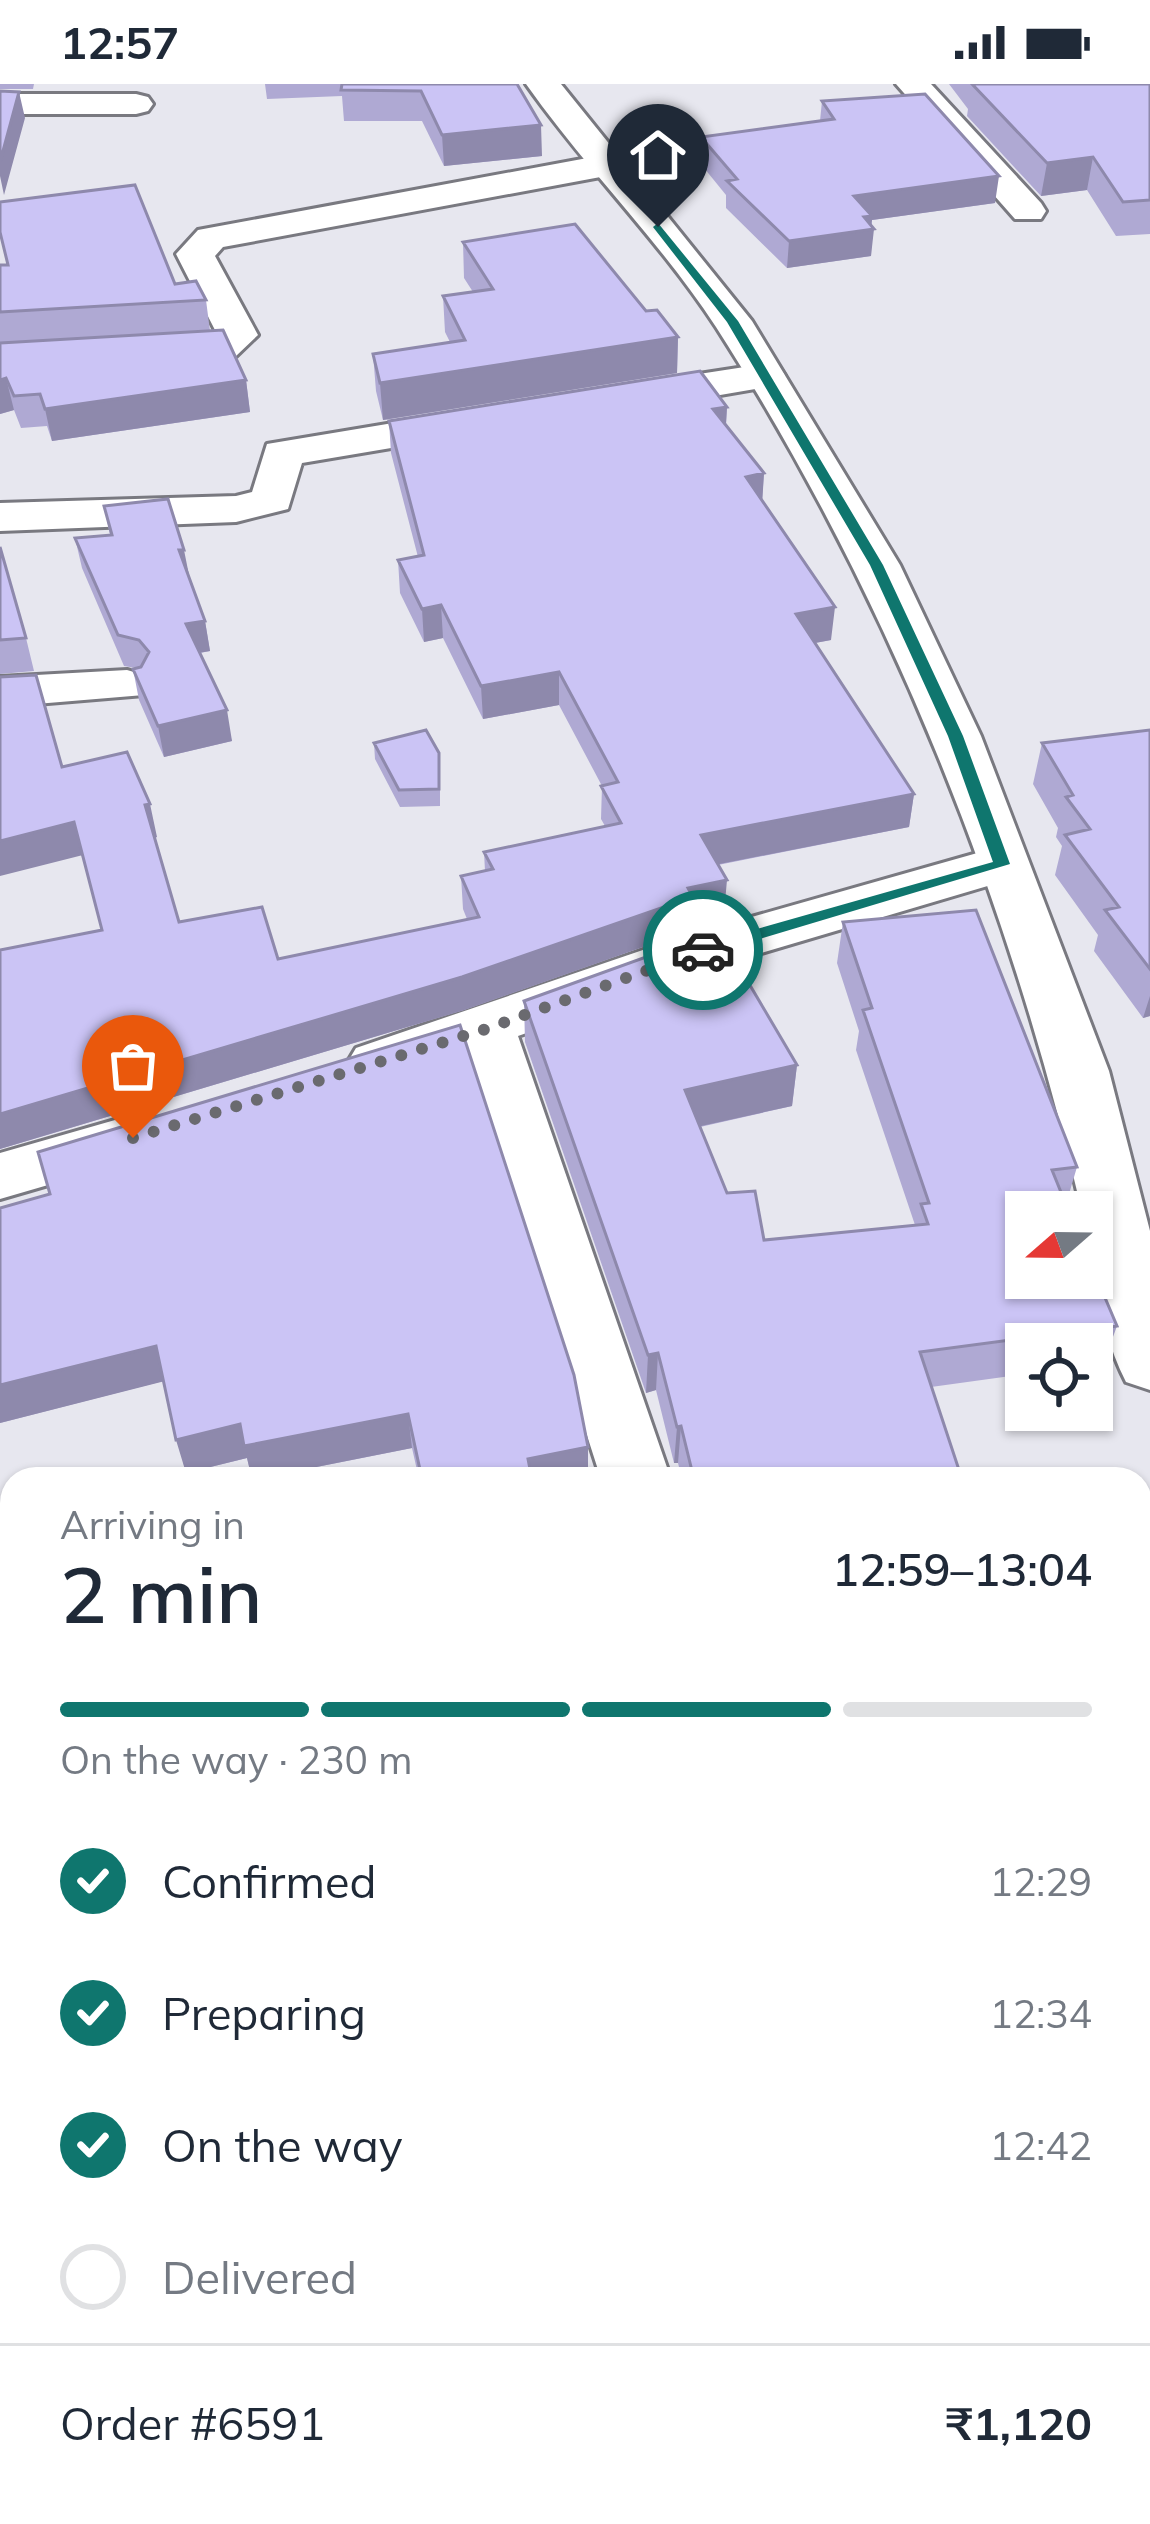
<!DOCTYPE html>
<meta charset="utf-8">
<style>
:root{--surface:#fff;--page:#f2f2f3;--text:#1f2937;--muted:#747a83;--line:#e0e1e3;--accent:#0f766e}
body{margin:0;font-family:Mulish,sans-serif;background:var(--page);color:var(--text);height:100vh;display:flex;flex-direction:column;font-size:45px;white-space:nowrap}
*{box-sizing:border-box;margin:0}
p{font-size:39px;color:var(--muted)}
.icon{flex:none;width:66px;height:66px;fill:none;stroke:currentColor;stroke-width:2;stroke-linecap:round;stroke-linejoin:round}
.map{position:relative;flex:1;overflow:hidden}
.details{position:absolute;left:0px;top:1383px;width:1152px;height:1059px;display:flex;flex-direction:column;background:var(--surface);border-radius:36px 36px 0 0;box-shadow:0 3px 9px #0004}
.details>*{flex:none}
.needle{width:78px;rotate:250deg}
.controls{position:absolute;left:1005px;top:1107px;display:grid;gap:24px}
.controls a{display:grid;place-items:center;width:108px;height:108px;border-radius:0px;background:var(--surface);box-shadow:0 3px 9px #0004;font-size:60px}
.pin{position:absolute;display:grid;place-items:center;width:102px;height:102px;color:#fff;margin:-123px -51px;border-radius:50% 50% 50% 0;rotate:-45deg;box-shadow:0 0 12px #0007}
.pin .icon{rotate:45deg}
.courier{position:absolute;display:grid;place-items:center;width:120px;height:120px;margin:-60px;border:9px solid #0f766e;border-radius:50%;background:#fff;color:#222;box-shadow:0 3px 15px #0007}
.head em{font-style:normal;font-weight:600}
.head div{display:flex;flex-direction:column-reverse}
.head{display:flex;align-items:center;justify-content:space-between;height:204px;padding:0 60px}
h1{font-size:78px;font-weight:600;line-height:90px}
.bar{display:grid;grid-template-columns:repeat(4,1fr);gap:18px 12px;align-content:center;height:144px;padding:0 60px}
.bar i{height:15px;border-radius:9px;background:var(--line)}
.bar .current{background:var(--accent)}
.bar p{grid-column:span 4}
.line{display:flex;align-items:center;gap:30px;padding:0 60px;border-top:3px solid var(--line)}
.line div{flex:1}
ol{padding:0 60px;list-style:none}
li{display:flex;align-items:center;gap:36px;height:132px}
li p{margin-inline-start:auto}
li .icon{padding:12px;border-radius:50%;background:var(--accent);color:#fff;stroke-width:4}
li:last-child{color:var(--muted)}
li i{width:66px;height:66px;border:6px solid var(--line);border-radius:50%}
.status{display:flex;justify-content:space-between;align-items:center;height:84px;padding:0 60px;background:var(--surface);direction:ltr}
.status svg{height:33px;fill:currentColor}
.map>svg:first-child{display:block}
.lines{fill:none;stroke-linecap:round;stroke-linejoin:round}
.minor-casing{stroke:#797980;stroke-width:6}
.major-casing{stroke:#797980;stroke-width:6}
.minor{fill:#fff;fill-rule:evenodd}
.major{fill:#fff;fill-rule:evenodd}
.wall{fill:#afa9d3}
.shaded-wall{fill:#8e89ac}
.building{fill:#cbc4f5;stroke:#8e89ac;stroke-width:3}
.route{fill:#0f766e}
.done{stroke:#6a6a6f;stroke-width:12;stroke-dasharray:0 21.6}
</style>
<div class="status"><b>12:57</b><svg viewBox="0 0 49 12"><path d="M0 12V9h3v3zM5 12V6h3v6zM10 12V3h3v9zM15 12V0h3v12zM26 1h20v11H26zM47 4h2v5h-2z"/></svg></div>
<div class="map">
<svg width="1150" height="2440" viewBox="0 0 1150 2440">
<rect width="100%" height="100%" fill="#e7e7ef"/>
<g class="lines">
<defs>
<path id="minor" d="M896,0H931L1041,119L1046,127L1041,135H1015Z
M0,10H136L148,13L153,20L148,27L136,30H0Z
M609,70L622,73L627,81L622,89L223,163L215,172L258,251L236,272L0,288V264L212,251L216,248L176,170L198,146Z
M764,280L779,283L785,292L779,301L621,328L606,324L600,315L606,306L621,302Z
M477,325L492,329L498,338L492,347L302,379L288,425L236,438L0,447V419L236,412L252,408L267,360Z
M127,586L144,591L152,601L144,611L0,623V593Z
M1002,762L1021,768L1029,780L1021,792L721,881L518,952L671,1395H601L465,971L377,1000L356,994L347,979L356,964L681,853Z
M129,1032L151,1039L160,1055L151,1071L0,1115V1069Z
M1150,2195V2289L1140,2292V2198Z
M426,2430H552L548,2440H422Z"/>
<path id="major" d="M526,0H561L752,237L900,481L981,652L1109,987L1150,1147V1306L1126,1298C1100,1248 1092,1183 1092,1128H1082C1010,817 889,512 716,243C660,157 585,84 526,0Z"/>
</defs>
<use href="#minor" class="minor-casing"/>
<use href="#major" class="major-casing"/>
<use href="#minor" class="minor"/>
<use href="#major" class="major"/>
</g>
<path class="wall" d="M0,0H34L33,5H0Z
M265,0H517L542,72L444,82L422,37H344L342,12L267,15Z
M949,0H1150V150L1116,152L1087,106L1041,112L967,32L968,25Z
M822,17L995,119L872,136L871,172L787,184L726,124V111L700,79L701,53L820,37Z
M463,158L646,227L678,253L677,289L383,336L376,307L373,270L450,258L445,248L443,212L473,208L464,194Z
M0,181L175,200L206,216L210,247L246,296L250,328L52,357L47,342L21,344L14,326L0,330Z
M727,323L726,341L764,389L762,416L831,556L815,559L914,710L909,743L718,781L724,829L691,836V846L464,926L0,1065V866L102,846L62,683L157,753L155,754L179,838L278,875L467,835L463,825L461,792L485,787L484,768L605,742L601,735L602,702L559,621L483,635L443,554L424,558L400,509L398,476L418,473L391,369L389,337Z
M104,422L190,496L205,537L210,567L200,569L232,657L164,673L139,616L133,585L136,584L124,582L82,484L75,454L110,451Z
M0,463L26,554L34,587L0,590Z
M1150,646V932L1143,934L1094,867L1098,851L1055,791L1062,762L1056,753L1058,744L1033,700L1042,659Z
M374,659L440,686V722L400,723L375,675Z
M843,838L1077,1083L1066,1120L1117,1242L1103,1280L1092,1282V1260H1026V1290L931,1303L962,1395H682L678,1379H674L656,1306L646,1309L525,958L524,917L797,981L792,1022L700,1043L727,1109L764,1156L915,1141L856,966L859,947L837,879Z
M0,1124L588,1363V1395H419L412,1364L256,1395H252L247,1374L186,1389L163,1297L0,1339Z
M1140,1491L1150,1511V1593H1147L1150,1601V1745L1140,1746Z"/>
<path class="shaded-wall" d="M19,8L25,34L4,111L0,92V78Z
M541,41L542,72L444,82L442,51Z
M1093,73L1087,106L1041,112L1047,79Z
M999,92L995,119L872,136L870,146L874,145L871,172L787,184L789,157L854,112Z
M678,253L677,289L383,336L380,299Z
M6,294L14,326L0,330V296Z
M246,296L250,328L52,357L45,325Z
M727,323L725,355L713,325Z
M764,389L762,421L746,393Z
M179,466H184L190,496Z
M441,521L443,554L424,558L422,525Z
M835,523L831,556L793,563L796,530Z
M205,537L210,567L192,570L186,540Z
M559,588V621L483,635L481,602Z
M227,626L232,657L164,673L158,642Z
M914,710L909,743L699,784L701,751Z
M150,720L157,753L152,754L145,721Z
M74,738L83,771L0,792V757Z
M727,796L724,829L691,836V846L464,926L0,1065V1030L688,804Z
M1150,912V932L1143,934Z
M797,981L792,1022L683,1046L685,1006Z
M156,1262L165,1297L0,1339V1301Z
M658,1269L656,1306L646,1309L648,1271Z
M408,1330L412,1364L256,1395H252L247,1374L186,1389L176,1356L240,1340Z
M681,1342L678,1379H674L677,1343Z
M588,1363V1395H529L528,1375Z
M1150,2178V2188L1140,2191V2181Z
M168,2430H209L183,2440H143Z"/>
<path class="building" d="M342,0H517L541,41L442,51L421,7L341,6Z
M972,0H1150V116L1123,118L1093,73L1047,79Z
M0,7L19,8L0,78Z
M925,10L999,92L854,112L872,132L864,133L874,145L789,157L727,97L737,95L701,53L834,35L822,17Z
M135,101L175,200L196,197L206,216L0,228V181H8L0,148V118Z
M575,140L646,227L657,226L678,253L380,299L373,270L465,256L443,212L493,205L463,158Z
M223,246L246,296L45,325L40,310L14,312L6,294L0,296V259Z
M700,287L727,323L713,325L764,389L746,393L835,523L796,530L914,710L701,751L727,796L688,804L693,813L462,893L0,1030V866L102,846L74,738L0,757V593L36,591L62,683L127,668L150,720L145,721L179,838L262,823L278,875L479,833L461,792L493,785L484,768L621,739L601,702L618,698L559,588L481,602L441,521L422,525L398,476L424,471L389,337Z
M168,415L184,466H179L205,537L186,540L227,626L158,642L133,585L141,583L149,568L139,556L118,551L75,454L112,451L104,422Z
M0,463L26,554L0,556Z
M426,646L439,669V705L399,706L374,659Z
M1150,646V885L1105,826L1119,823L1065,751L1090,745L1066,713L1073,711L1042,659Z
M976,826L1077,1083L1052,1086L1069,1128H1026V1194H1092V1183L1117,1242L920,1268L962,1395H694L681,1342L677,1343L658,1269L648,1271L524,917L718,847L797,981L685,1006L727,1109L755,1107L764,1156L928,1140L921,1120L929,1119L863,926L872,924L843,838Z
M460,941L574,1291L588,1363L528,1375L532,1395H422L408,1330L244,1362L240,1340L176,1356L156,1262L0,1301V1124L50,1110L38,1068Z
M1140,1491H1142L1150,1511V1562L1140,1564Z
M12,1543V2430H168L143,2440H0V1546Z
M1140,1575L1150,1601V1717L1140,1719Z
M1150,2104V2178L1140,2181V2106Z"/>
<path class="route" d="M658,139L738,237L883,481L963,652L1010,780L703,872L694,866L697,862L993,778L948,652L870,481L727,238L653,143Z"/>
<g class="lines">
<path class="done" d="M133,1054L486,945L703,866"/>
</g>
</svg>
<div class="controls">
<a><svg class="needle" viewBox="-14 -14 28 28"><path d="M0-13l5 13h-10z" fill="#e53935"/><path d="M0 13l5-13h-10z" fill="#747a83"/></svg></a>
<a><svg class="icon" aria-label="locate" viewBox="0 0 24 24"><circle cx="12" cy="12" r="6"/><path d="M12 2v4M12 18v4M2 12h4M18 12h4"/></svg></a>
</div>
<div class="pin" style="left:133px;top:1054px;background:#ea580c"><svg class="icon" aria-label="bag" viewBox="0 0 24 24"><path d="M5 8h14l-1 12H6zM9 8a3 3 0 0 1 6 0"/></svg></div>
<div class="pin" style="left:658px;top:143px;background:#1f2937"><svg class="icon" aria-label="home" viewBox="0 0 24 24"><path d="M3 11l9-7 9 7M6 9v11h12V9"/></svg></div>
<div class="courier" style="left:703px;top:866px"><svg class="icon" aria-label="car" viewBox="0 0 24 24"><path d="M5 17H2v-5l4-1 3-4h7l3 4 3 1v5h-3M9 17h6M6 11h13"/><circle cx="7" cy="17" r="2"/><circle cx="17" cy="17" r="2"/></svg></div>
<section class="details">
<div class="head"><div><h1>2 min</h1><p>Arriving in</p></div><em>12:59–13:04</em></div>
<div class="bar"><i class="current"></i><i class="current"></i><i class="current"></i><i></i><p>On the way · 230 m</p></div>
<ol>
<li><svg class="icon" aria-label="check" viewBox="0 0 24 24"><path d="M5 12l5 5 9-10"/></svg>Confirmed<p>12:29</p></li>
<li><svg class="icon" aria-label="check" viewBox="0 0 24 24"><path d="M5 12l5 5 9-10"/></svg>Preparing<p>12:34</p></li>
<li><svg class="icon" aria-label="check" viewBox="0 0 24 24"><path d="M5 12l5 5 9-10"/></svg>On the way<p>12:42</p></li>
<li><i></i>Delivered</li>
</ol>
<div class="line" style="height:156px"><div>Order #6591</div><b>₹1,120</b></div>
</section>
</div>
